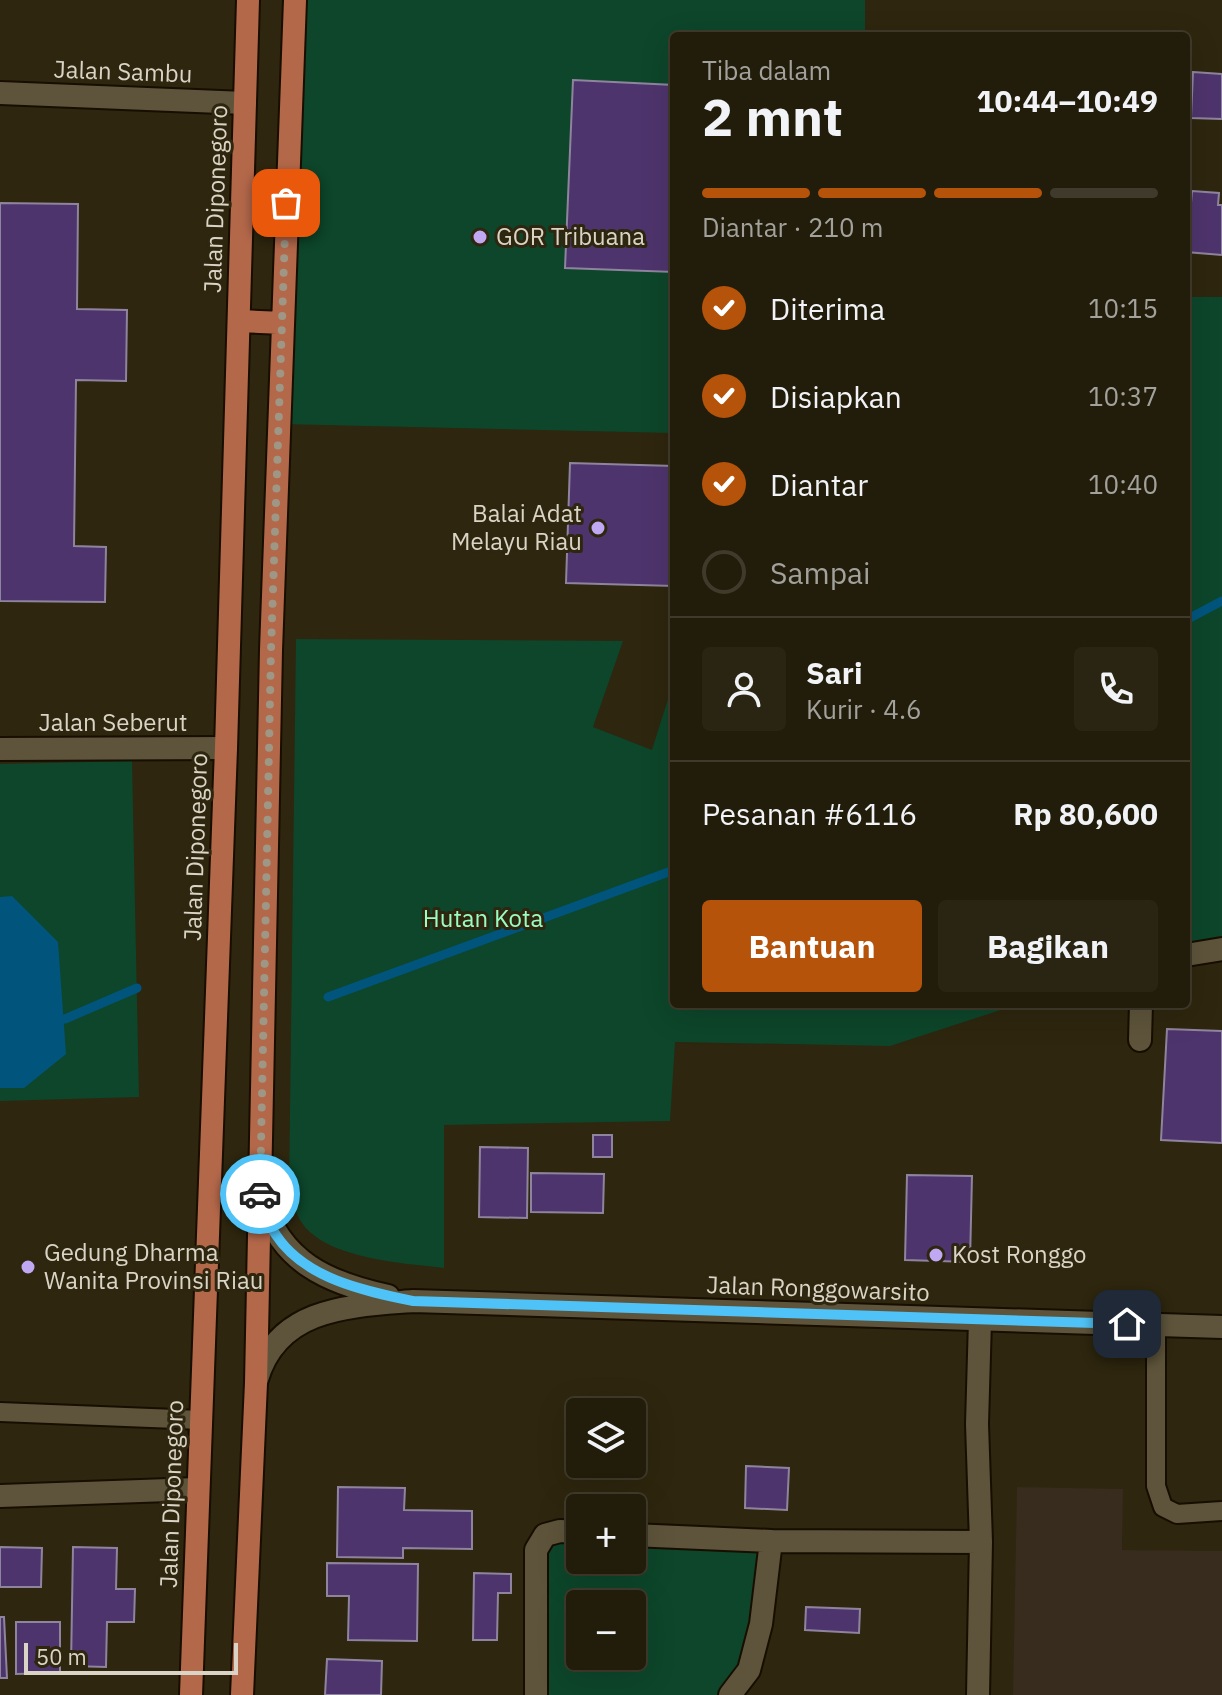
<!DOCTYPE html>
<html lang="id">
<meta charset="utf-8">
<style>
:root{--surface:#221c0a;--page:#2a2513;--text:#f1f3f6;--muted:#a2a19c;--line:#3f3a2b;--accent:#b45309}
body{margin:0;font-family:"IBM Plex Sans",sans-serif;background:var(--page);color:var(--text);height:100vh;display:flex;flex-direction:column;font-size:30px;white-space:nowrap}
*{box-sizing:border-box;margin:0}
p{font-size:26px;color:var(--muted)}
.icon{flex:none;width:44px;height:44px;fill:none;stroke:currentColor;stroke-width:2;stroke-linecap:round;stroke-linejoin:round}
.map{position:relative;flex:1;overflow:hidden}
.details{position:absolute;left:670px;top:32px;width:520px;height:976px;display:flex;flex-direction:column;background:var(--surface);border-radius:8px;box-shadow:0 8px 32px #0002,0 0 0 2px var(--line)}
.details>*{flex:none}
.controls{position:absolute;left:566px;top:1398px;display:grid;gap:16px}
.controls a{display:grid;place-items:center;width:80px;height:80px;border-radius:8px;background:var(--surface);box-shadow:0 8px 32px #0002,0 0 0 2px var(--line);font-size:40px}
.scale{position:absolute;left:24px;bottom:20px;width:214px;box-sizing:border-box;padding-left:8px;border:4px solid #dad4c6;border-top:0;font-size:22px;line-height:28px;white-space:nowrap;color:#dad4c6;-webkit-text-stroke:6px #2e260e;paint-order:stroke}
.pin{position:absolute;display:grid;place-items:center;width:68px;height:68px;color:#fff;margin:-34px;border-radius:16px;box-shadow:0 4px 12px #0006}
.courier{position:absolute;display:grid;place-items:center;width:80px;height:80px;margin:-40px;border:6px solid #4fc3f7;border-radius:50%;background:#fff;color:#222;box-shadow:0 2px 10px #0007}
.head em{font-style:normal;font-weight:800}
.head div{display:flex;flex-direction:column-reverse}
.head{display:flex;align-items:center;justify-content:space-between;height:136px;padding:0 32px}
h1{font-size:52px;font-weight:800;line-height:60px}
.bar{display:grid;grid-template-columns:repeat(4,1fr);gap:12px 8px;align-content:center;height:96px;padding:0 32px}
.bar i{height:10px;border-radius:6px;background:var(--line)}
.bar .on{background:var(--accent)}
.bar p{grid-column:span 4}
.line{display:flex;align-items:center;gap:20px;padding:0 32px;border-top:2px solid var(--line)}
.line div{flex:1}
.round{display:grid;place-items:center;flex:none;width:84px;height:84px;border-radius:8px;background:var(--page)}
ol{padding:0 32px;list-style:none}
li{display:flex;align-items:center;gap:24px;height:88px}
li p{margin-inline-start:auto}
li .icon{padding:8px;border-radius:50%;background:var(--accent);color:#fff;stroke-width:4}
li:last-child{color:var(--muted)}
li i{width:44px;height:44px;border:4px solid var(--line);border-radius:50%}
.primary-button{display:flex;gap:16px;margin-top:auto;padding:16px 32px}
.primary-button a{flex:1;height:92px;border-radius:8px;background:var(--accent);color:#fff;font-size:32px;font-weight:800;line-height:92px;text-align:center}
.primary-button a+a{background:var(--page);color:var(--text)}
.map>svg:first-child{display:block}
.education{fill:#372c1d}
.green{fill:#0d462a;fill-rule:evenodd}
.water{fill:#01557d}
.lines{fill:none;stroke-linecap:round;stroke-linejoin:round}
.stream{stroke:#01557d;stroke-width:9}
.building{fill:#4e346c;stroke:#8f849e;stroke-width:2}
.service-casing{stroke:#170e00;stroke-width:22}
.minor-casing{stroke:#170e00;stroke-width:26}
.tertiary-casing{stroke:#170e00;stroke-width:26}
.primary-casing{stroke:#170e00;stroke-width:26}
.service{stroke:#5e543b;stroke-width:18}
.minor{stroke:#5e543b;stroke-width:22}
.tertiary{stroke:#5e543b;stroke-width:22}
.primary{stroke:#b4684a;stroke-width:22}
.done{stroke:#9e9786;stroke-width:8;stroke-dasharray:0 14.4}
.route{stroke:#4fc3f7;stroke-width:10}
.poi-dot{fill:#c1a8f3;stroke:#2e260e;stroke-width:3}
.labels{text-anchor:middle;stroke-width:6;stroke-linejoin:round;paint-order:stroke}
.street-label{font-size:24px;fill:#dad4c6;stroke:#2e260e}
.poi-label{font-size:24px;fill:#dad4c6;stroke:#2e260e;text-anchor:start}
.park-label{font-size:24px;fill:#99fcc1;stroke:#2e260e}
</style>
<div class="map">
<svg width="1222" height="1695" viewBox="0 0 1222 1695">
<rect width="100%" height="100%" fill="#2e260e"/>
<path class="education" d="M1017,1487L1123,1489L1122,1550L1222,1551V1695H1013Z"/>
<path class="green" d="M296,0H865V36H674V433L279,424Z
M1186,297H1222V940L1186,947Z
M296,639L623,641L593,727L652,750L674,680V1004H1019L890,1046L675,1042L670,1121L444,1125V1268C403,1263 323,1259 300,1220C295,1211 293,1200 289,1190Z
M132,761L139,1097L0,1101V764Z
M580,1532V1560H632V1535L771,1541L761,1624L730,1695H536L545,1535ZM580,1604H632V1656H580Z"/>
<path class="water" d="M12,896L58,942L66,1054L24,1088H0V897Z"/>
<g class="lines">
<path class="stream" d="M1186,620L1222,601
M328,997L674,870
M65,1019L137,988"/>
</g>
<path class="building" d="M1193,72L1222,74V119L1191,118Z
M573,80L674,85V272L565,268Z
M1192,191L1219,193L1218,205H1222V255L1186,252V202L1191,203Z
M0,203L78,204L77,309L127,310L126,381L76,380L74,546L106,547L105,602L0,601Z
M570,463L674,466V586L566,583Z
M1167,1029L1222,1031V1143L1161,1140Z
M593,1135H612V1157H593Z
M480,1147L528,1148L527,1218L479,1217Z
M531,1173L604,1174L603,1213L531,1212Z
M907,1175L972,1176L970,1262L905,1260Z
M746,1466L789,1468L787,1510L745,1508Z
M338,1487L405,1488L404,1510L472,1511V1549L403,1548V1558L337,1557Z
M0,1547L42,1548L41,1587H0Z
M73,1547L117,1548L116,1589H135L134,1622H107L106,1667L71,1666Z
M327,1563L418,1564L417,1641L348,1640L349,1596H327Z
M474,1573L511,1574V1593H498L497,1640H473Z
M806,1607L860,1609L859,1633L805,1630Z
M0,1617H4L7,1678H0Z
M16,1622H60V1673L16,1674Z
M327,1659L382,1661L381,1695H325Z"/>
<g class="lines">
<defs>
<path id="service" d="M1156,1325V1486L1163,1507L1177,1514L1222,1511
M0,1412L201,1420"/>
<path id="minor" d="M0,93L245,103
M0,749L226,748
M1186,955L1222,949
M1140,1040L1141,1004
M0,1496L197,1489
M632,1535L771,1541L981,1542
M536,1695V1550L545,1535L560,1531L580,1532
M730,1695L749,1670L761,1624L771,1541
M978,1695L981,1542L977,1424L980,1320"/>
<path id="tertiary" d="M262,1199C280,1262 328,1283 388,1296
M257,1379C278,1307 350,1306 413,1301L1222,1327"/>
<path id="primary" d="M239,321L283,323
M191,1695L226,748L248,0
M242,1695L256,1383L271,650L295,0"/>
</defs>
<use href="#service" class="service-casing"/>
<use href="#minor" class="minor-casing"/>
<use href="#tertiary" class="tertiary-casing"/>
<use href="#primary" class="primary-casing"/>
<use href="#service" class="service"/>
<use href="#minor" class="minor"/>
<use href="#tertiary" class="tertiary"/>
<use href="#primary" class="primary"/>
</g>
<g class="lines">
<path class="done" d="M260,1194L271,650L286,203"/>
<path class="route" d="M260,1194C264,1208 268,1223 276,1235C305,1279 365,1291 413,1301L1127,1324"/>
</g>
<g class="poi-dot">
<circle cx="480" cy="237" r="8"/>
<circle cx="598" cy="528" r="8"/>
<circle cx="936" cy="1255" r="8"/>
<circle cx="28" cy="1267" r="8"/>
</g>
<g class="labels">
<g class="street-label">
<text transform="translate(123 72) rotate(2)" y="8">Jalan Sambu</text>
<text transform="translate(216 199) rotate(-88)" y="8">Jalan Diponegoro</text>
<text x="113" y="731">Jalan Seberut</text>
<text transform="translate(196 847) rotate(-88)" y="8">Jalan Diponegoro</text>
<text transform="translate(818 1289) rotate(2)" y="8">Jalan Ronggowarsito</text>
<text transform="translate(172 1494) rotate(-88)" y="8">Jalan Diponegoro</text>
</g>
<g class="poi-label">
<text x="496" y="245">GOR Tribuana</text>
<text x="582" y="522" text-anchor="end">Balai Adat<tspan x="582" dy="28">Melayu Riau</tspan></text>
<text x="44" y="1261">Gedung Dharma<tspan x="44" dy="28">Wanita Provinsi Riau</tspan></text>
<text x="952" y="1263">Kost Ronggo</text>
</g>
<g class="park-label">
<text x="483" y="927">Hutan Kota</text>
</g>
</g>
</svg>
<div class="controls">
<a><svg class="icon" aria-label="layers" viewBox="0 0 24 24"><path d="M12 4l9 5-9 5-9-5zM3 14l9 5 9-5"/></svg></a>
<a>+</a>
<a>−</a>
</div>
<div class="scale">50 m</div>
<div class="pin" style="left:286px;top:203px;background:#ea580c"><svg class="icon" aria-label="bag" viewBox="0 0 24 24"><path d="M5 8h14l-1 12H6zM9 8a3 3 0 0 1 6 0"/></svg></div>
<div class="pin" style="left:1127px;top:1324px;background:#1f2937"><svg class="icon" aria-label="home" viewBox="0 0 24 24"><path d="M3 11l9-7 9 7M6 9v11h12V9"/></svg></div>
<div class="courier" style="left:260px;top:1194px"><svg class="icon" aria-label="car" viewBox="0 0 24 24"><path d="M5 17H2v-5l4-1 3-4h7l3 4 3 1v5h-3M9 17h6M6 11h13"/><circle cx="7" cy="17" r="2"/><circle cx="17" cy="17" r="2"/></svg></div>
<section class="details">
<div class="head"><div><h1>2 mnt</h1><p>Tiba dalam</p></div><em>10:44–10:49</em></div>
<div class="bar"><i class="on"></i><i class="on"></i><i class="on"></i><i></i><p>Diantar · 210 m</p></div>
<ol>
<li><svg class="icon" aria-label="check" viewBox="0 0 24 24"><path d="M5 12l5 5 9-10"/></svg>Diterima<p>10:15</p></li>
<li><svg class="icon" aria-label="check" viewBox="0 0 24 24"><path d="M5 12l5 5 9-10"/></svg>Disiapkan<p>10:37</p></li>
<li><svg class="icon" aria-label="check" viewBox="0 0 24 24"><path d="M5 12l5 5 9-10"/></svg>Diantar<p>10:40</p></li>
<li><i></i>Sampai</li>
</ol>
<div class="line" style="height:144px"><a class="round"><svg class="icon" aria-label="person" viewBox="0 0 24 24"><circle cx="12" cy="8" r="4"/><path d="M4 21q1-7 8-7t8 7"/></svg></a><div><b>Sari</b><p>Kurir · 4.6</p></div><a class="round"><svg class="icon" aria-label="phone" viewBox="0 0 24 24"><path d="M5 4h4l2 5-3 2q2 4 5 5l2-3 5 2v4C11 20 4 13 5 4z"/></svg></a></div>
<div class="line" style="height:104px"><div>Pesanan #6116</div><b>Rp 80,600</b></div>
<div class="primary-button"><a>Bantuan</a><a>Bagikan</a></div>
</section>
</div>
